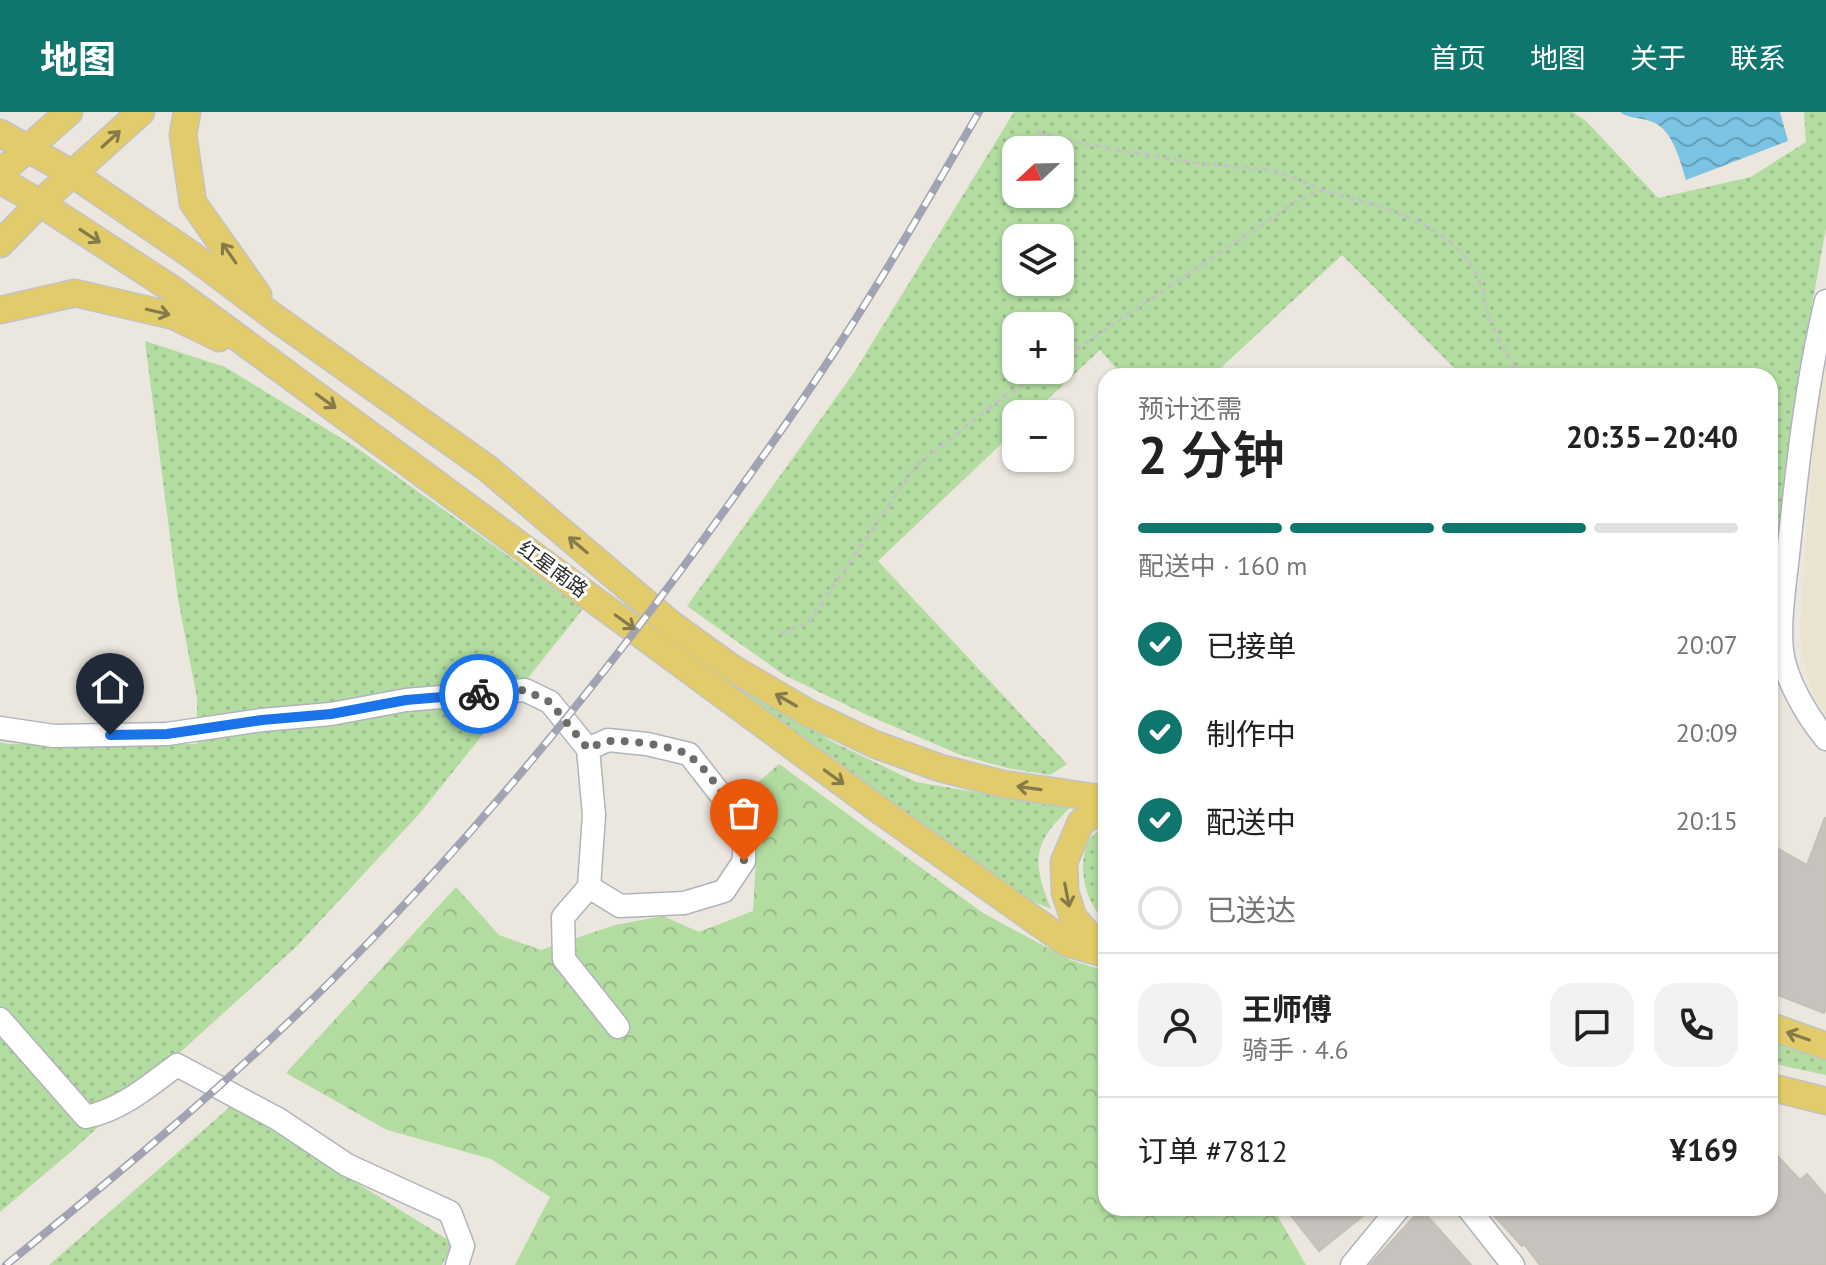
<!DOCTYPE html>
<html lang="zh">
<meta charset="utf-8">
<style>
:root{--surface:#fff;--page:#f2f2f2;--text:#222;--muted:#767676;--line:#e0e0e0;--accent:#0f766e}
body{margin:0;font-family:"PT Sans","Noto Sans SC",sans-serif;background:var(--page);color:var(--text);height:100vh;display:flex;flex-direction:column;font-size:30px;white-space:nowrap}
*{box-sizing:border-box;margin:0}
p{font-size:26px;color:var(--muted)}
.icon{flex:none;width:44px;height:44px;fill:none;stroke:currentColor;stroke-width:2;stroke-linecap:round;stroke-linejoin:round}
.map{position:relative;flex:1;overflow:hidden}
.drawer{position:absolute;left:1098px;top:256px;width:680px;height:848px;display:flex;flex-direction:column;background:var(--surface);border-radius:24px;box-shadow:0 2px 6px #0004}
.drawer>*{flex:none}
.needle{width:52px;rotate:248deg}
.tools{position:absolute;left:1002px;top:24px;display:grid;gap:16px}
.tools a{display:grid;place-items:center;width:72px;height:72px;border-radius:16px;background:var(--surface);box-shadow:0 2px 6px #0004;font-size:40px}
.pin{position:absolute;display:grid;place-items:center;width:68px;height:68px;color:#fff;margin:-82px -34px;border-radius:50% 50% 50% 0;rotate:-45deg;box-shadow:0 0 8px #0007}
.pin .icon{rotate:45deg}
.courier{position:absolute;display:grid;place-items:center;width:80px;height:80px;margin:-40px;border:6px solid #1a73e8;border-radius:50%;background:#fff;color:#222;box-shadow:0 2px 10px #0007}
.summary em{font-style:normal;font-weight:600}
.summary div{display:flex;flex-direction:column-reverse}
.summary{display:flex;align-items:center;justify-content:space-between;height:136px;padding:0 40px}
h1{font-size:52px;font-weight:600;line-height:60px}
.bar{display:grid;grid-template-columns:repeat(4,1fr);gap:12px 8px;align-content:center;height:96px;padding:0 40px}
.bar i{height:10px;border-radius:6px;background:var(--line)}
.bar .on{background:var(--accent)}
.bar p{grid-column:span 4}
.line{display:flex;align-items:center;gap:20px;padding:0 40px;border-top:2px solid var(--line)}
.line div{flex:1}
.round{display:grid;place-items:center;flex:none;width:84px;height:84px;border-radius:24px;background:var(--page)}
ol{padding:0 40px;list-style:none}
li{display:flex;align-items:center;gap:24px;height:88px}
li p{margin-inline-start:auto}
li .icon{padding:8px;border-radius:50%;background:var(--accent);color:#fff;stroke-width:4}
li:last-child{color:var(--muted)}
li i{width:44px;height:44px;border:4px solid var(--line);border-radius:50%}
header{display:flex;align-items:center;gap:48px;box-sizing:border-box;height:112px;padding:0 40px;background:var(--accent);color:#fff}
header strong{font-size:38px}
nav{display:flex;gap:44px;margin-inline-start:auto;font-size:28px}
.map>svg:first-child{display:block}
.education{fill:#eae3cf}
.grass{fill:url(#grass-dots);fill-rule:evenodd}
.forest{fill:url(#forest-crowns)}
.water{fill:url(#water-waves)}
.building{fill:#c6c2bd;stroke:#c6c1b7;stroke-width:2}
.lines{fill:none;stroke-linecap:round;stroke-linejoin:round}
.minor-casing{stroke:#b1b3bc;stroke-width:25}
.major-casing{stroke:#c3c3c3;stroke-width:29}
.path{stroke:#c3c3c3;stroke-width:3;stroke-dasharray:6 4;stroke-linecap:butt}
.minor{stroke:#fff;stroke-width:22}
.major{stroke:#e2cb6b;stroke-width:26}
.rail-casing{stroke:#a1a3b2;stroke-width:8}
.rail{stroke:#fff;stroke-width:5;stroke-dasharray:15;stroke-linecap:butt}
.oneway{stroke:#867a4a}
.done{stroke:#6e6c69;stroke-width:8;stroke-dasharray:0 14.4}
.route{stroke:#1a73e8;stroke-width:10}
.labels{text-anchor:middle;stroke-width:6;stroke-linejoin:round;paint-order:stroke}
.street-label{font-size:20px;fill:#2a2a2a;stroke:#fff}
</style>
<header>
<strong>地图</strong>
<nav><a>首页</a><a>地图</a><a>关于</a><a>联系</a></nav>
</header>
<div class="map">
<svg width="1826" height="1153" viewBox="0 0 1826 1153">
<defs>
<pattern id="grass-dots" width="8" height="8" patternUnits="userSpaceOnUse" patternTransform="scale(2)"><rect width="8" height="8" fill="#b2dca0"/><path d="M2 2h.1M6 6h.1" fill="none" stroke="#99bd8a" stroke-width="1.8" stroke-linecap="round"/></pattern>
<pattern id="forest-crowns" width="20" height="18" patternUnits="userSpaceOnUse" patternTransform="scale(2)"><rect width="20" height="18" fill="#b2dca0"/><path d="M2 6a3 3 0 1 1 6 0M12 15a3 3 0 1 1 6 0" fill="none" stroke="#99bd8a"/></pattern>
<pattern id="water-waves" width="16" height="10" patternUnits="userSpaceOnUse" patternTransform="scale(2)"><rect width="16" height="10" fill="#7bc3e2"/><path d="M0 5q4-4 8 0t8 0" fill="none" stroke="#659fb7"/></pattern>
</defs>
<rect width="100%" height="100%" fill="#ebe6de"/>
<path class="education" d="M1826,256V602L1814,585L1805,558L1800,520L1815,307Z"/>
<path class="grass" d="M1014,0H1573L1587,10L1658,86L1751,65L1806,30L1804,0H1826V116L1807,220L1772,498L1776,538L1770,532V264H1462L1342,143L1212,264H1123L1100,238L1032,302H1016V318L878,449L1067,652L1050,663L1007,656L961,643L867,603L784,563L687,494L855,259ZM1016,38H1060V82H1016ZM1016,126H1060V170H1016ZM1016,214H1060V258H1016Z
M145,229L225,255L354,334L583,497L420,701L296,835L74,1037L0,1100V630L8,632H197V586L178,487Z
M664,514L831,629L916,670L1070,696C1032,731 1032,750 1051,797L1018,783L659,521Z
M1106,712V809C1085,792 1077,755 1088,730C1091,724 1100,717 1106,712Z
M1770,926L1826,947V963L1770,951Z
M232,993L453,1131L442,1153H49Z"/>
<path class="forest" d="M779,652L983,801L1070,848L1106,859V1096H1273L1306,1153H515L550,1085L491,1047L387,1018L286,961L456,775L499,823L541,838L615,813L663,804L699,820L753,799L756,744L746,681Z"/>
<path class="water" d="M1620,0H1780L1788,29L1686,68C1680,48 1672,15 1650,9C1640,5 1628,7 1620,0Z"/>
<path class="building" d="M1825,705L1826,894L1824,901L1770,880V732L1807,753Z
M1770,1036L1800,1068L1807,1062L1826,1084V1153H1540L1524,1132L1522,1134L1487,1096H1770Z
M1285,1096H1373L1319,1139Z
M1421,1097L1471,1153H1370L1371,1152Z"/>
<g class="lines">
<defs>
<path id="minor" d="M1826,189C1806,271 1797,358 1788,443C1785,472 1776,525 1785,553C1792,578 1809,606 1826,627
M0,616L54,624L167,622L262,608L331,602L406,588L525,578L550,590L588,637L594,703L589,775L563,805L564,847L618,915
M588,637L608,628L647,632L689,642L728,692L744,729V749L724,779L684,791L620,794L589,775
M0,907L86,1005C121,998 149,974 177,953L278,1007L347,1053L450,1100L463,1134L457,1153
M1468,1096L1513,1153
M1352,1153L1399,1096"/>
<path id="major" d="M187,0L183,23L193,91L258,183
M0,21L73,62L193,144L274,205L487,356L671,512L732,556L807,600L874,632L940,656L1003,672L1106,687
M0,61L69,0
M0,68L40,91L172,177L882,700L1067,831L1106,842
M0,132L40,91L141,0
M0,198L75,181L174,204L219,226
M1104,841L1073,805L1065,780L1064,750L1081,710L1106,695
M1770,914L1826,934
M1770,975L1826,989"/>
</defs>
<use href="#minor" class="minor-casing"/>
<use href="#major" class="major-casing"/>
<path class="path" d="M1037,19L1060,27L1100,35L1195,51L1273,58L1323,78
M1060,248L1300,87L1323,78C1379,95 1453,109 1479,168C1484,177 1484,188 1487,198C1494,222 1507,244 1521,264
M781,522L809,510L916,354L999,288L1044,258"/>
<use href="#minor" class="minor"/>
<use href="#major" class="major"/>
<defs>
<path id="rail" d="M6,1153C118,1062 231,969 333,867C479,720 609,560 729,392C764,343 800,293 833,242C885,163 932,81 979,0"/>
</defs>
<use href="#rail" class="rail-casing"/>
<use href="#rail" class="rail"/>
</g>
<defs><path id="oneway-shaft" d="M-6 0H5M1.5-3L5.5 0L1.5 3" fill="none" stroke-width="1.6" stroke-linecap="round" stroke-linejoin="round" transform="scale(2)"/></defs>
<g class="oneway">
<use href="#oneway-shaft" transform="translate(111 27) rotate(-42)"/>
<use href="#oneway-shaft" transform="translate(90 124) rotate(33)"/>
<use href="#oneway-shaft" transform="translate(229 141) rotate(-125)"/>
<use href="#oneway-shaft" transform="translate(158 200) rotate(13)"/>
<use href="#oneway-shaft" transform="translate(326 289) rotate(36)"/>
<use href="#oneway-shaft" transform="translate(578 433) rotate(-140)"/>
<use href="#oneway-shaft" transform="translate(625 510) rotate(36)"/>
<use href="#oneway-shaft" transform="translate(786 588) rotate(-150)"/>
<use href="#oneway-shaft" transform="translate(834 665) rotate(36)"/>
<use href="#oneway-shaft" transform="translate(1029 676) rotate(-172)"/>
<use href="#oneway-shaft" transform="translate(1067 783) rotate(79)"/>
<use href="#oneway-shaft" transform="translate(1798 924) rotate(-161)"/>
</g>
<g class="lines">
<path class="done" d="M479,582L525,578L550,590L588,637C595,634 603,629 611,629C629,628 678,634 691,645C719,668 743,713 744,749"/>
<path class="route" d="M110,623L167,622L262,608L331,602L406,588L479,582"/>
</g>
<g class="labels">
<g class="street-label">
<text transform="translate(553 457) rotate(36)" y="7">红星南路</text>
</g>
</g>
</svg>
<div class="tools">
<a><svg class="needle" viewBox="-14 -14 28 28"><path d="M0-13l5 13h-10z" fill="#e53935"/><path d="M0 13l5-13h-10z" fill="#767676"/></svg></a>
<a><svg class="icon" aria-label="layers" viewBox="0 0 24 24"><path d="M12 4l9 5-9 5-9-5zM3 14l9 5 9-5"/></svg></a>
<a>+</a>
<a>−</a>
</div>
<div class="pin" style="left:744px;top:749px;background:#ea580c"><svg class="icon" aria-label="bag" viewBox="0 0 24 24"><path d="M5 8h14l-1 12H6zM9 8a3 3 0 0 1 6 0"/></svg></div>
<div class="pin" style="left:110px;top:623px;background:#1f2937"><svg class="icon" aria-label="home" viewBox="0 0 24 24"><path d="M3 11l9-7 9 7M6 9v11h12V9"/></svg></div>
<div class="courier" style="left:479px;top:582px"><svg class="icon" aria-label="bike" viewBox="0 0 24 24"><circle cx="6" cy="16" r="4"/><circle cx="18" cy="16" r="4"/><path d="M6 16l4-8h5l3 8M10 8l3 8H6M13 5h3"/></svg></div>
<section class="drawer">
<div class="summary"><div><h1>2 分钟</h1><p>预计还需</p></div><em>20:35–20:40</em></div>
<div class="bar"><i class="on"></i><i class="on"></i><i class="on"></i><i></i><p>配送中 · 160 m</p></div>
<ol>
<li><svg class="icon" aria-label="check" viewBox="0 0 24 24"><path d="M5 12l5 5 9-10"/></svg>已接单<p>20:07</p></li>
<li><svg class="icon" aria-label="check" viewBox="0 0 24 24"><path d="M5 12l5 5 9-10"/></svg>制作中<p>20:09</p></li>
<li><svg class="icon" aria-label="check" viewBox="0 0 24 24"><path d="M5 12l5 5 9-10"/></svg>配送中<p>20:15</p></li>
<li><i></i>已送达</li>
</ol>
<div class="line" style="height:144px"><a class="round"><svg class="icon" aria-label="person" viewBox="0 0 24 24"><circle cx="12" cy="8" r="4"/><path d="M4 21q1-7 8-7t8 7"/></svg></a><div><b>王师傅</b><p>骑手 · 4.6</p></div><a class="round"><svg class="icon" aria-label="chat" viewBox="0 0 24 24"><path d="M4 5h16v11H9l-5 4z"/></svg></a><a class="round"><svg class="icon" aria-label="phone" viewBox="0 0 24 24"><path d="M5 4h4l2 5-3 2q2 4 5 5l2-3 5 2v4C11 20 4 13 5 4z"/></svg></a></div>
<div class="line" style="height:104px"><div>订单 #7812</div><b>¥169</b></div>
</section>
</div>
